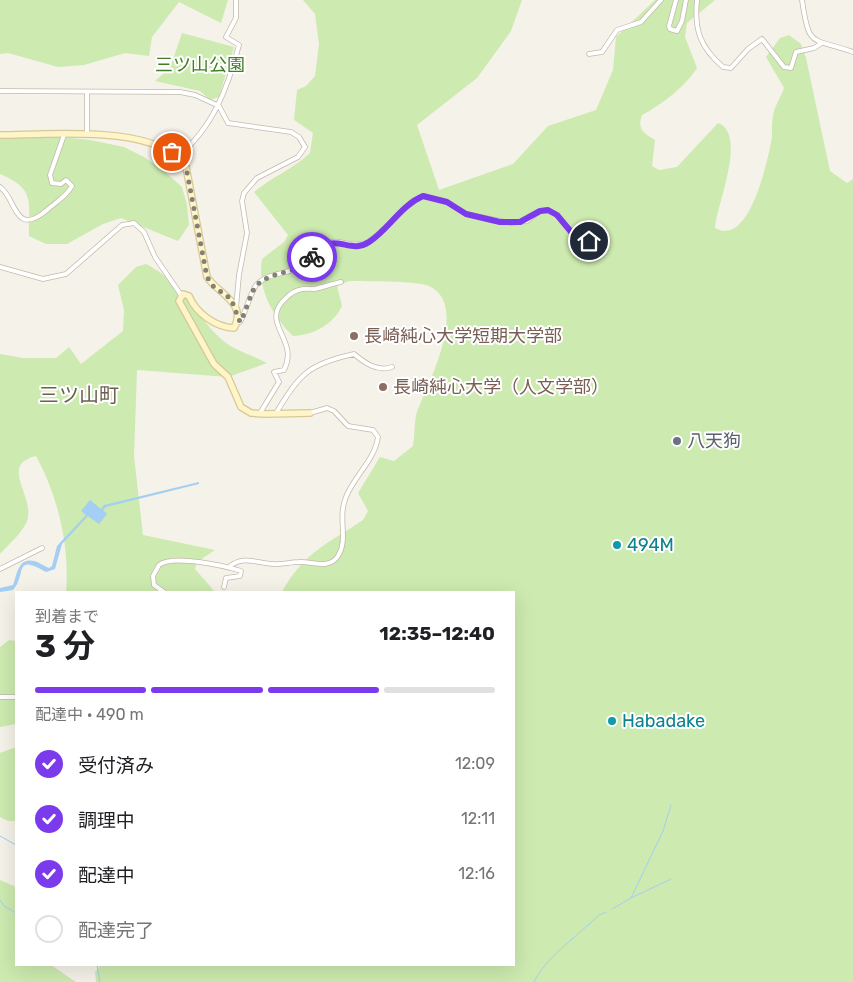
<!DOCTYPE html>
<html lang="ja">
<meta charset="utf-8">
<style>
:root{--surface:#fff;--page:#f2f2f2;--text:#202124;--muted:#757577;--line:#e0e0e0;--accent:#7c3aed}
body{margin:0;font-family:Rubik,"Noto Sans JP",sans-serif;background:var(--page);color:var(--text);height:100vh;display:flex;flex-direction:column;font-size:19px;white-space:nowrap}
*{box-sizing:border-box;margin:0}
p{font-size:16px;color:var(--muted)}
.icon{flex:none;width:28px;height:28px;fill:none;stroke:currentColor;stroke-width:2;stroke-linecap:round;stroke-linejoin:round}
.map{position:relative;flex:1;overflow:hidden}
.panel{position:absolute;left:15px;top:591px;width:500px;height:375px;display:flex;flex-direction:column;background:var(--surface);border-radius:0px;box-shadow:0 5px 20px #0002}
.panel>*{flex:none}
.pin{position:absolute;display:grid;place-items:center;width:42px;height:42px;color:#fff;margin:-21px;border:2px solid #fff;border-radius:50%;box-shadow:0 1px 5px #0007}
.courier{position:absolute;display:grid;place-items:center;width:50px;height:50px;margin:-25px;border:4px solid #7c3aed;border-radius:50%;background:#fff;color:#222;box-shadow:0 1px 6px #0007}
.head em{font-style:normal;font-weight:700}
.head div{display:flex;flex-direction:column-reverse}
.head{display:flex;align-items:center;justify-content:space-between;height:85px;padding:0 20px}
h1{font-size:32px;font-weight:700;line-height:38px}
.bar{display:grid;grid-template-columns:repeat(4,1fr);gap:8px 5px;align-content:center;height:60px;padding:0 20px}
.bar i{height:6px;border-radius:4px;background:var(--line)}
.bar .current{background:var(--accent)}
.bar p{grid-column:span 4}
ol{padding:0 20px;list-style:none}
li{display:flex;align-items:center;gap:15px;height:55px}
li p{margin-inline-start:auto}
li .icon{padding:5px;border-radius:50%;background:var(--accent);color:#fff;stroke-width:4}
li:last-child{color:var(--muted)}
li i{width:28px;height:28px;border:2px solid var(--line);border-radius:50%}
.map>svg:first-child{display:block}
.green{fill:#cdeab0}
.water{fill:#a4cef3}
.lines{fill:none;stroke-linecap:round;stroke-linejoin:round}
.stream{stroke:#a4cef3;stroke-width:1}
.street-casing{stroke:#c1baab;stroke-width:5.5}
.secondary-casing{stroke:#d6c997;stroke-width:8}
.street{stroke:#fff;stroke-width:4}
.secondary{stroke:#fff5c8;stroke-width:5.5}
.done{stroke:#858075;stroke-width:5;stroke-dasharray:0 9}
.route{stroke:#7c3aed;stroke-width:6}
.education-dot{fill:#8d6e63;stroke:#fff;stroke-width:2}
.worship-dot{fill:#6b7280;stroke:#fff;stroke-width:2}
.culture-dot{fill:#0f9aa8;stroke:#fff;stroke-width:2}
.labels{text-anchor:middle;stroke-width:4;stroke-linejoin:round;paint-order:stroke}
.park-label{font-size:18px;fill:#437d27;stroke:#fff}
.education-label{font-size:18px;fill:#785e54;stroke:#fff;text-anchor:start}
.worship-label{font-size:18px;fill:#5b616d;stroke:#fff;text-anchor:start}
.culture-label{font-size:18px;fill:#0d838f;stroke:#fff;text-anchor:start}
.quarter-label{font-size:20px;fill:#6c614e;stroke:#fff}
</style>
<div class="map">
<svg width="853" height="982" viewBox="0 0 853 982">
<rect width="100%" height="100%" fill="#f5f2e9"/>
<path class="green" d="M0,0H228L221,23L179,2L152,37L149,56L125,53L84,65L58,67L8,53L0,54Z
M303,0H522L511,31L477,78L417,125L439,190L513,164L548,126L596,110L613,70L616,37L655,0H715L687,23L685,37L697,68C685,87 661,105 642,115C637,129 643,133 655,140L652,166L659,170L677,167L718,123C748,134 716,206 715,228C749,247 766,166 771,143C773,135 771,125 773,116C774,107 781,97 784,88L766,57L780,38L789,35L801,44L806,58L830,171L847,183L853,179V982H96L95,972L101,965H514V592H282C303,553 327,544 363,520L368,511L358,493L380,457L394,461L413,446C415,435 414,421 417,412C428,383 470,305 429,286C414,280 367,282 349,281L337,286L342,306C333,325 313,335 293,336C272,316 257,288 262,259L284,242L288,235L254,192C272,177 293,169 310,153L313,133L294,120L297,90L306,86L315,76L319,44L315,14Z
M182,33L234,47L219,97L210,100L200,91L155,81L170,68Z
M0,131L90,140L124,147L144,157L164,171L182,187L187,205L189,225L178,241L121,218L103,224L67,244H46L29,236C28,204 37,189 0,174Z
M146,264C179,280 194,313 219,337C230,349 252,355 267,363L228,377L137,370L134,456L143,535L215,550L197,562L195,569L215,592H66C70,547 58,496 36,456C0,465 32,493 28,517C26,530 9,544 0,554V354L23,358H56L69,347L81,364L123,331L124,310L118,285L136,267Z
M9,640L16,641V724L0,727V647Z
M16,747V821H8L0,817V753Z
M0,880L16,887V965H51L76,982H0Z"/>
<path class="water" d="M199,482V484L106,507L103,510L107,514L99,524L88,516L62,544L55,569L46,572C13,553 27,574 13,590L0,592V588L13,585C17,575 18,557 34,561C39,562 44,566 49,568L52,566L57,546L86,515L81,511L90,500L101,509L104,505Z"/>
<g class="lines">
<path class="stream" d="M0,836L16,845
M631,898L671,879
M0,900L4,906L16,913
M612,909L631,898L663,831L671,805
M97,965L100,982
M534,982C545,958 580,934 599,915L606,912"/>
<defs>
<path id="street" d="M676,0L669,26L670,29L677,31L682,21L686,0
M697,0C694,30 700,47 723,67L731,68L748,49L762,39L784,67L791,68L796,52L814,48L822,43
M802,0C809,49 811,37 853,52
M589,54L602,52L617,30L641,22L661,0
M0,91L180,92L195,95L219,106L228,123L291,132L299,137L305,147L298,157L257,178L244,193L242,201L247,233L239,275L236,308
M87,134V92
M178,156C213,128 228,87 239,45L226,37L236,18V0
M0,187C17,199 14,238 47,210C56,202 66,197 72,186L66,180L61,184L52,183L50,175L64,135
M0,267L43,279L66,274L122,225L134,223L144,232L155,257L181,295
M238,319L240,322C246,312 251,290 257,284C270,272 285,275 299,267C312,261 318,245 332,242C343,240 352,248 366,243C375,240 404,208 414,200L423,196L447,202L466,214L511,223L527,221L540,211H548L557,215L582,245L589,241
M260,413L279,382L274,372L284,370C300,339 258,323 286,298C289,295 294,291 299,290C304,288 309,289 314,289C323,287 332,284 341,282
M276,413C300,374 308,364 354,354C365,363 377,372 392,367
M229,567C243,555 256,563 273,564C281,565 290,562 299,562C312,561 329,570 338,556C349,539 337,519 346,497C354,476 375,460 378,437L373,430L348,426L334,411L327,408L310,413
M0,569L42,548
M164,592L154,585L153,576L159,565C173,554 225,566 241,571L240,576L226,578L224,587
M0,697H16"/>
<path id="secondary" d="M0,135C46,135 158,123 186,167L207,277C217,293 248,303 234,328C215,327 196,313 189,296L183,294L179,301L214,364L228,377L241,407L251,413L265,414L310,413"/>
</defs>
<use href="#street" class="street-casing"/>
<use href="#secondary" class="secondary-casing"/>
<use href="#street" class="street"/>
<use href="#secondary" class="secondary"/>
</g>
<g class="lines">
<path class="done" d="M172,152L178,156L186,167L207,277L213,286L231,299L240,322C246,313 251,289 258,284C274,270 300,274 312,257"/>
<path class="route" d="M312,257C334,228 348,256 369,242C389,229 400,206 423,196L447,202L466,214L500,222H520L540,211L548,210L557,215L582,245L589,241"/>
</g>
<g class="education-dot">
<circle cx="354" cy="336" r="5"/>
<circle cx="383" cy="387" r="5"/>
</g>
<circle class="worship-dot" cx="677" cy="441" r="5"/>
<g class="culture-dot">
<circle cx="617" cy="545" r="5"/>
<circle cx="612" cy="721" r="5"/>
</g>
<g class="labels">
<g class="park-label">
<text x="200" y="71">三ツ山公園</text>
</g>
<g class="education-label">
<text x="364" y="342">長崎純心大学短期大学部</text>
<text x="393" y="393">長崎純心大学（人文学部）</text>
</g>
<g class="worship-label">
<text x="687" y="447">八天狗</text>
</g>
<g class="culture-label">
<text x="627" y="551">494M</text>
<text x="622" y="727">Habadake</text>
</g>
<g class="quarter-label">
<text x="79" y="402">三ツ山町</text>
</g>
</g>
</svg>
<div class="pin" style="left:172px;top:152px;background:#ea580c"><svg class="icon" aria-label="bag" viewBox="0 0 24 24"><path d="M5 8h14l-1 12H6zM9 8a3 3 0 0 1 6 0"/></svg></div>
<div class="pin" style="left:589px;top:241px;background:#1f2937"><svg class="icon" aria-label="home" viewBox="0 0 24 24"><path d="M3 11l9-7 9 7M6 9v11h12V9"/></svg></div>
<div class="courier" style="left:312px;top:257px"><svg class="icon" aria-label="bike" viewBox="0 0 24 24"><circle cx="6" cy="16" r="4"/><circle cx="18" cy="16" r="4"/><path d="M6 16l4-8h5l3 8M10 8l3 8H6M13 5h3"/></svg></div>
<section class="panel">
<div class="head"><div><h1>3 分</h1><p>到着まで</p></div><em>12:35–12:40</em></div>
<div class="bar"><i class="current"></i><i class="current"></i><i class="current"></i><i></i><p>配達中 · 490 m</p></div>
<ol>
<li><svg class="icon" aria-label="check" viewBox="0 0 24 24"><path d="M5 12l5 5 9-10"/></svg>受付済み<p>12:09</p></li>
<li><svg class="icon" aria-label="check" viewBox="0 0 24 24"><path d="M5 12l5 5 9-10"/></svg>調理中<p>12:11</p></li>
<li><svg class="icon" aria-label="check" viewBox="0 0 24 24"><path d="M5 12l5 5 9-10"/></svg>配達中<p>12:16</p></li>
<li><i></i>配達完了</li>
</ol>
</section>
</div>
